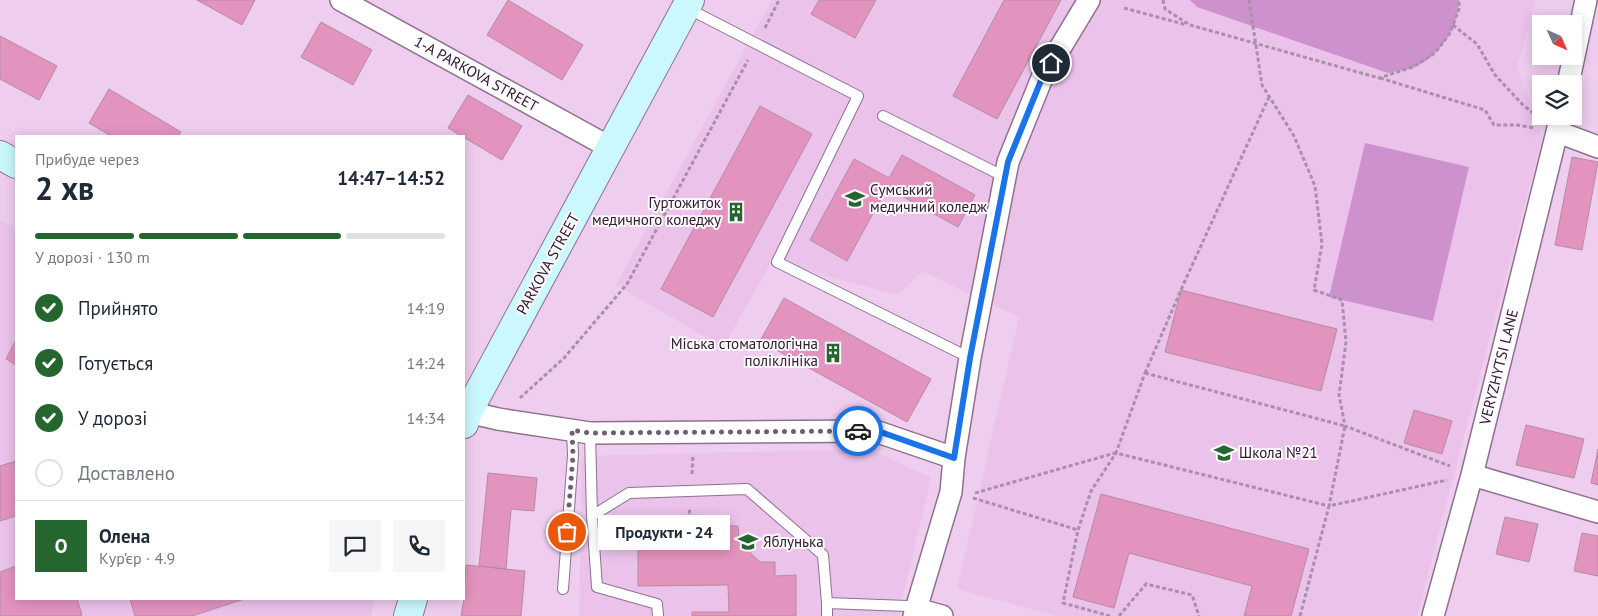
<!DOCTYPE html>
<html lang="uk">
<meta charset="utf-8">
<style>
:root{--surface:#fff;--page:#f6f6f7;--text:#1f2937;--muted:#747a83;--line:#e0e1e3;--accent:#25662f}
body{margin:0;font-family:"PT Sans",sans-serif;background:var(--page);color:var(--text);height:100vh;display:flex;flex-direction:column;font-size:19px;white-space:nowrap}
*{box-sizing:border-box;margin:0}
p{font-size:16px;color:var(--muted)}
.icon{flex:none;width:28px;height:28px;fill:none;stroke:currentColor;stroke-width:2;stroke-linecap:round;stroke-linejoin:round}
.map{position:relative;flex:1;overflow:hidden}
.details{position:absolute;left:15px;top:135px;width:450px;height:465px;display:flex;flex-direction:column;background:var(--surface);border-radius:0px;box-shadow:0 2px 12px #0003}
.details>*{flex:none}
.needle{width:32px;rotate:135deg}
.fabs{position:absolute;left:1532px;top:15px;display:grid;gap:10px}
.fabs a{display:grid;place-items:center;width:50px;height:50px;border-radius:0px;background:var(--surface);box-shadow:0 2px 12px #0003;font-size:25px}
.pin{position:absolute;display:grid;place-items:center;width:42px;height:42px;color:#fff;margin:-21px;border:2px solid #fff;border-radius:50%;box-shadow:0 1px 5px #0007}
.courier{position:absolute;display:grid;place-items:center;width:50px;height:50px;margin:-25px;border:4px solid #1a73e8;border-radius:50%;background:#fff;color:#222;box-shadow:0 1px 6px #0007}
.bubble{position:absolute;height:35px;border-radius:0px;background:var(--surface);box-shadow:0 2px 12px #0003;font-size:16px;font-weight:800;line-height:35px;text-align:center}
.head em{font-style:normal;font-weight:800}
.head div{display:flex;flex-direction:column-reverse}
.head{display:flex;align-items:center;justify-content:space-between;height:85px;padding:0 20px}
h1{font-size:32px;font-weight:800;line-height:38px}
.bar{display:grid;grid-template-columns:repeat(4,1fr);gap:8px 5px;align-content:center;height:60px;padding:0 20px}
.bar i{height:6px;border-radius:4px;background:var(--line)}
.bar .on{background:var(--accent)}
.bar p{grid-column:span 4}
.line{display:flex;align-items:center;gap:12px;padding:0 20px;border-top:1px solid var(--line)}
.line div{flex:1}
.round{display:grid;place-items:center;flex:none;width:52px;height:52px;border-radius:0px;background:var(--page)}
ol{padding:0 20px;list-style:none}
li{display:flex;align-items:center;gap:15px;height:55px}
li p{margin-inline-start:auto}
li .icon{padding:5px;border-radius:50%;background:var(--accent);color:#fff;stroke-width:4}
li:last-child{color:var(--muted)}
li i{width:28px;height:28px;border:2px solid var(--line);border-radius:50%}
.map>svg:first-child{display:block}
.built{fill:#eac2ea}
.green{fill:#cd91ce}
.building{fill:#e294be;stroke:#b58ba1}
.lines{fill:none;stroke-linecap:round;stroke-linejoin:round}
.lane-casing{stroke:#8f708f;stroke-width:12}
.street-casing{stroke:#8f708f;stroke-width:24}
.secondary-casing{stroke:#8f708f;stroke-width:30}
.path{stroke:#a98fa9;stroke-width:3;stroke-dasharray:4 2.5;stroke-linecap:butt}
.lane{stroke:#fff;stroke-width:10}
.street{stroke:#fff;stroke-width:21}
.secondary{stroke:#cbf8fd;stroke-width:28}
.done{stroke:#715d71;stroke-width:5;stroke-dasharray:0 9}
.route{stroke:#1a73e8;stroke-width:6}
.labels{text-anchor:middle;stroke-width:4;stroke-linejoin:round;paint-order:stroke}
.street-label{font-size:15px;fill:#2d202d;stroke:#fff8ff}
.poi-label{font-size:15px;fill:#2d202d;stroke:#fff8ff;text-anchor:start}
</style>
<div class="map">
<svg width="1598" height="616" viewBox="0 0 1598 616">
<rect width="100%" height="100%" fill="#eecdee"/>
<path class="built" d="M772,0H1536L1517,66L1542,138L1417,616H1057L957,589L1019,317L922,271L898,295L772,261L723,347L616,285Z
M0,220L16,229V599H375L371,616H0Z
M870,449L931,478L898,616H579L582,456Z"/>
<path class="green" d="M1190,0H1459C1459,27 1438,59 1412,68C1404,70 1396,71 1388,73L1197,7Z
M1365,143L1469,167L1433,321L1329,297Z"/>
<path class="building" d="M197,0H255L242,25Z
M508,0L583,45L562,80L487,35Z
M819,0H876L855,38L811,14Z
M1004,0H1061L997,119L953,96Z
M321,22L372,50L353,85L301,57Z
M0,36L57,66L39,100L0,79Z
M109,89L181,132L178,136H111L89,123Z
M468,95L522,126L502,160L448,128Z
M760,106L812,134L713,317L661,289Z
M902,155L975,195L958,227L887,188L847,261L810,240L854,159L889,178Z
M1572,157L1598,162L1582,250L1555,245Z
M1181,290L1337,329L1321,391L1165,352Z
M784,298L931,379L907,422L760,341Z
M16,340V365L6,359Z
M1414,410L1452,421L1442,454L1404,443Z
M1526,425L1584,439L1574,478L1516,465Z
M1598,449V485L1591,483Z
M16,461V518V516L0,521V466Z
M488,473L537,478L534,511L511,509L506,569L479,566Z
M1101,494L1309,549L1291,616H1244L1252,586L1129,553L1114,608L1073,597Z
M1505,517L1538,524L1529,562L1496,554Z
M666,526V532L687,533L709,532V526H738L739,542L760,562H775V576L796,575V616H692V612H729L728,585L638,586V527Z
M1582,533L1598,536V576L1574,571Z
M466,565L525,571L521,616H461L464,599Z
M16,566V599H77L82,615L79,616H0V572Z
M130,599H244L192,616H135Z"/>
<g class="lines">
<defs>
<path id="lane" d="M687,8L858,96L777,262L970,358
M883,116L1005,177
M590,433L592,516L597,587L657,604L658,616
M592,516L629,493L747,489L823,555L827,603L907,606L916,609
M563,589L573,455L572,430
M827,616V603"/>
<path id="street" d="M341,0L611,148
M1568,84L1586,0
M1558,132L1598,147
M468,412L498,419L590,433L875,431L954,458
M1472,475L1598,512
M916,609L942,616
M914,616L951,492L954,458L970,358L1008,162L1042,78L1089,0
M1433,616L1472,475L1561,116"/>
<path id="secondary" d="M0,155L16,164
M464,424L468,412L690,0
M408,616L413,599"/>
</defs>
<use href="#lane" class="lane-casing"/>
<use href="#street" class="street-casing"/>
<use href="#secondary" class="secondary-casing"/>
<path class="path" d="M1163,0L1165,9L1190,25L1379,78L1413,67L1435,53L1450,33L1459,9V0
M1249,0L1262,85L1294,136L1315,186L1322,244L1314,290L1342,300L1346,342L1339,395L1345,426L1450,466
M1124,8L1187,25
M1453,25L1477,44L1495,75L1523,105L1537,116
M765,28L779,0
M1380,78L1485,110L1494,125H1517L1535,128
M1145,373L1345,426L1329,506L1116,453Z
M1145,373L1184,283L1269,97
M520,398L564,358L627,284L748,60
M692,474L693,455
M975,493L1115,453
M973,498L1078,530
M687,533L690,507
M1110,616L1063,603L1078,530L1091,491L1116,453
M1119,616L1146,584L1192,595L1199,616
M1300,616L1329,506L1447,480"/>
<use href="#lane" class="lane"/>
<use href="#street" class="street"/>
<use href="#secondary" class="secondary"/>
</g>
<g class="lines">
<path class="done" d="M567,532L573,455L572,430L590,433L858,431"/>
<path class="route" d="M858,431L875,430L954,458L970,358L1008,162L1042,78L1051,63"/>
</g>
<defs>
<symbol id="university-bare" viewBox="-9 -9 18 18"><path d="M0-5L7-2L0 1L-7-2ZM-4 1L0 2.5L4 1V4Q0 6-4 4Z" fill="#25662f" stroke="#fff8ff" stroke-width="2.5" paint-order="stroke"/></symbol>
<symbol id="building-bare" viewBox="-9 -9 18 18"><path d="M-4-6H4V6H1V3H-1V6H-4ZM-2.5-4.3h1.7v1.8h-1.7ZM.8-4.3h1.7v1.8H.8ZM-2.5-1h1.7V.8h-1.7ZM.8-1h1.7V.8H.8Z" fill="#25662f" stroke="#fff8ff" stroke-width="2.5" paint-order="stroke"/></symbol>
<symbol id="school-bare" viewBox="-9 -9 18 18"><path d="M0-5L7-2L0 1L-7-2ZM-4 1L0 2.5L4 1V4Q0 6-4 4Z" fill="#25662f" stroke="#fff8ff" stroke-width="2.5" paint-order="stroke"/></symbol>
</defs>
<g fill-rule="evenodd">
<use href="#university-bare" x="841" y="185" width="28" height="28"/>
<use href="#building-bare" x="722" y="198" width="28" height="28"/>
<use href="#building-bare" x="819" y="339" width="28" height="28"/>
<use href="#school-bare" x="1210" y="439" width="28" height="28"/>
<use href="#school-bare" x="734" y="528" width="28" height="28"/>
</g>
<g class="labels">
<g class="street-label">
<text transform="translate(476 74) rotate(29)" y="5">1-A PARKOVA STREET</text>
<text transform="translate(548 264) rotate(-61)" y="5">PARKOVA STREET</text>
<text transform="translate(1499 367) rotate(-76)" y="5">VERYZHYTSI LANE</text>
</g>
<g class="poi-label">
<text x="870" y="195">Сумський<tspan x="870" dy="17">медичний коледж</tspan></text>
<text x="721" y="208" text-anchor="end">Гуртожиток<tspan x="721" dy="17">медичного коледжу</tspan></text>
<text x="818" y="349" text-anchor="end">Міська стоматологічна<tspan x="818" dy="17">поліклініка</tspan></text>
<text x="1239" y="458">Школа №21</text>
<text x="763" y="547">Яблунька</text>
</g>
</g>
</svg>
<div class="fabs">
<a><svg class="needle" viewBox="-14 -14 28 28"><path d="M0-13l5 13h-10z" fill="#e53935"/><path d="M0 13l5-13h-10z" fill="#747a83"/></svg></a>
<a><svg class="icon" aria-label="layers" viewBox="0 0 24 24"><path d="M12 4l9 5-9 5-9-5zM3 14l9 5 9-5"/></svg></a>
</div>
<div class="pin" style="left:567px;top:532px;background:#ea580c"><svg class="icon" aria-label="bag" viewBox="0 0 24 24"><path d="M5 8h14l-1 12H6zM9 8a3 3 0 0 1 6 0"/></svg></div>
<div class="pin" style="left:1051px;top:63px;background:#1f2937"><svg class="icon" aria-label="home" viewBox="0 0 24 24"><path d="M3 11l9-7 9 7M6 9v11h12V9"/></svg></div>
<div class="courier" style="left:858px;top:431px"><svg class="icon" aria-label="car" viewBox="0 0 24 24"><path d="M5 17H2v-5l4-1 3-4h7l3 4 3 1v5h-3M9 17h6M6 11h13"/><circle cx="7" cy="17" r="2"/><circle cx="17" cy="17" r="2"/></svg></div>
<div class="bubble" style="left:598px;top:515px;width:132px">Продукти - 24</div>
<section class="details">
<div class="head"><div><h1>2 хв</h1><p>Прибуде через</p></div><em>14:47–14:52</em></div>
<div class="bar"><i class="on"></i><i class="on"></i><i class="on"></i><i></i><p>У дорозі · 130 m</p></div>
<ol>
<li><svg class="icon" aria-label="check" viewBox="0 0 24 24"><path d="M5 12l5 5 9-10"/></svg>Прийнято<p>14:19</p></li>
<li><svg class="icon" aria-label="check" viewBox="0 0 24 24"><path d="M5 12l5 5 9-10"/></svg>Готується<p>14:24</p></li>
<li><svg class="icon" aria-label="check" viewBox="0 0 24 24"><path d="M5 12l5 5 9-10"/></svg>У дорозі<p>14:34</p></li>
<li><i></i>Доставлено</li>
</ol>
<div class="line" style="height:90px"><b class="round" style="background:var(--accent);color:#fff">О</b><div><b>Олена</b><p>Кур’єр · 4.9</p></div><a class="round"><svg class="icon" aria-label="chat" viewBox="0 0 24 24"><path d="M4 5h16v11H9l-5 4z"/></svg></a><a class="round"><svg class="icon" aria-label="phone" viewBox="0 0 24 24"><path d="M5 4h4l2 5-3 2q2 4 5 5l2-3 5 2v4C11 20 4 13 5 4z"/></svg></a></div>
</section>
</div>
